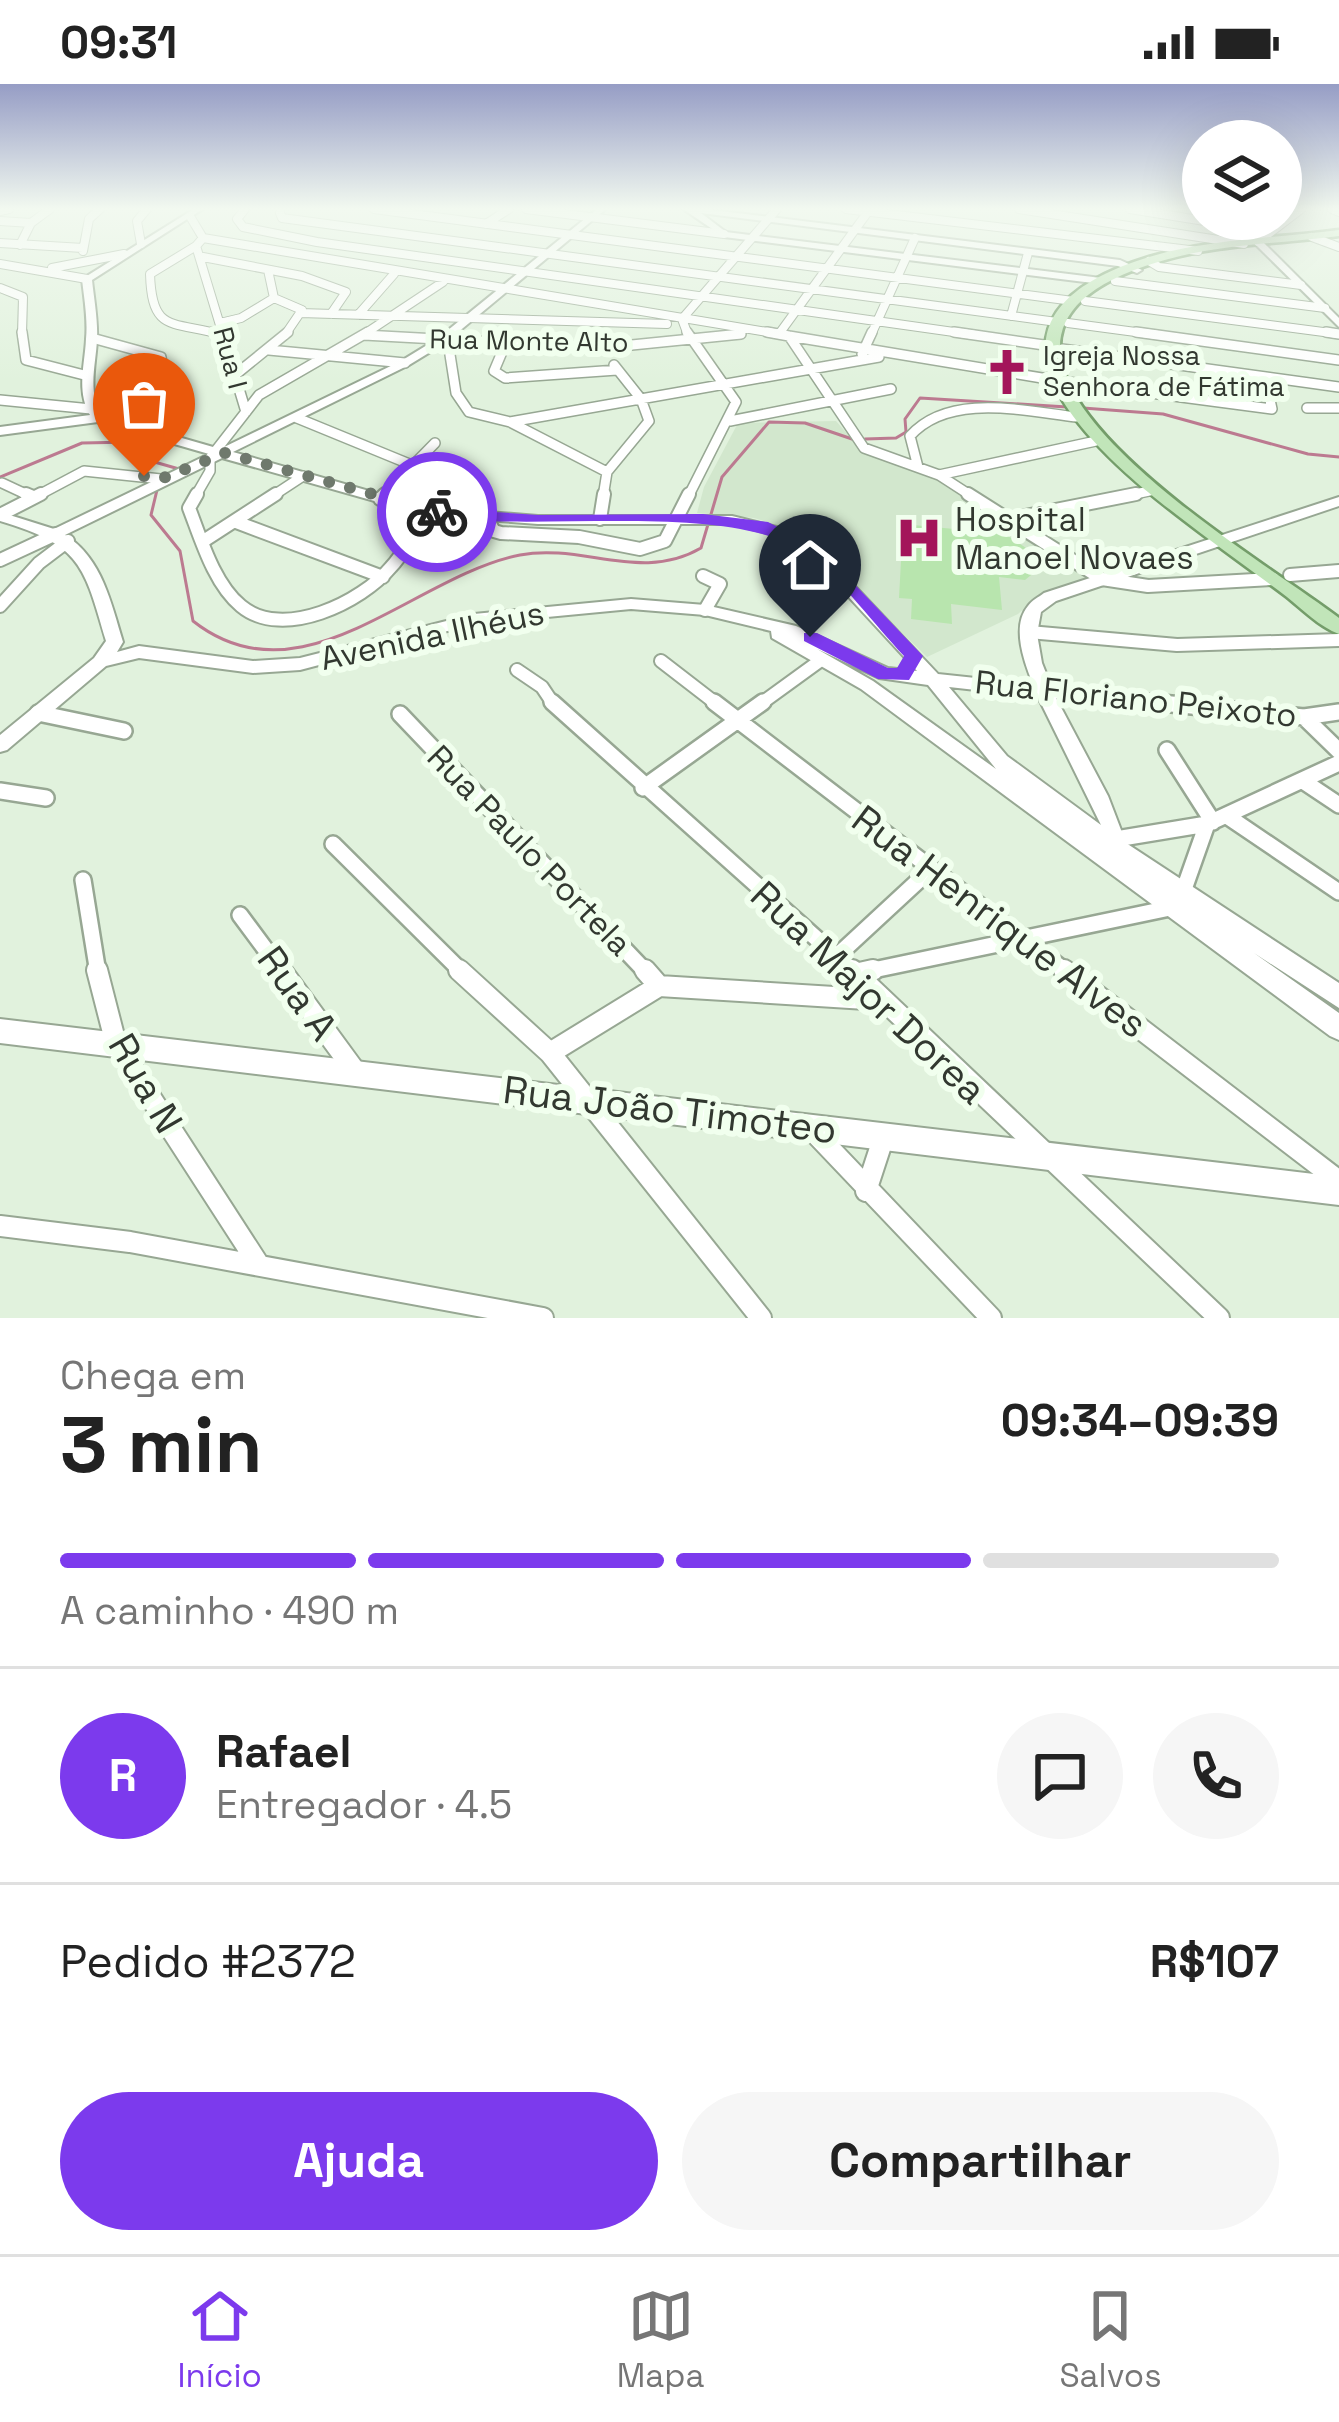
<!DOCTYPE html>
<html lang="pt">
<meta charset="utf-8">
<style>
:root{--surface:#fff;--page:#f6f6f6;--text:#222;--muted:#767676;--line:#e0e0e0;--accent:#7c3aed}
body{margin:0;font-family:"Space Grotesk",sans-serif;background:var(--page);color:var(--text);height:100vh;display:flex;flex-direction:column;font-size:45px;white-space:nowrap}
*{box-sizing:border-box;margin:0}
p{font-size:39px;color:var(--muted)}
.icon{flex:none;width:66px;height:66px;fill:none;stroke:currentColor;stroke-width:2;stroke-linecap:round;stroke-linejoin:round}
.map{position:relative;height:1234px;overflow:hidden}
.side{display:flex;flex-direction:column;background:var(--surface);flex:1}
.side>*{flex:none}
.buttons{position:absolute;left:1182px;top:36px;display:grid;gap:24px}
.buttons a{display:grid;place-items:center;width:120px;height:120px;border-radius:50%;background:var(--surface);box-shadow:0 12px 48px #0002;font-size:60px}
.pin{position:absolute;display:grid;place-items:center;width:102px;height:102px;color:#fff;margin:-123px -51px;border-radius:50% 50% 50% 0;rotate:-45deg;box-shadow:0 0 12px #0007}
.pin .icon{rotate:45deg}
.courier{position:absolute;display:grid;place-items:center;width:120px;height:120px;margin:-60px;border:9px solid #7c3aed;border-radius:50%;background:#fff;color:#222;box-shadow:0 3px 15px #0007}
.overview em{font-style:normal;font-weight:800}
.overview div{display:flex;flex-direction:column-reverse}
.overview{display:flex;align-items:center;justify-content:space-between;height:204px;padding:0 60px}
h1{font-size:78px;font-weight:800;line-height:90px}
.bar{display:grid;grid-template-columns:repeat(4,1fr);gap:18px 12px;align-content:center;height:144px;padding:0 60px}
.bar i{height:15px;border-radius:9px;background:var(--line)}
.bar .selected{background:var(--accent)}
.bar p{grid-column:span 4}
.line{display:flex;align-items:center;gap:30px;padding:0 60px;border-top:3px solid var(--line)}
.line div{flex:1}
.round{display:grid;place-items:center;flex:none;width:126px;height:126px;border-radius:63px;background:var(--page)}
.cta{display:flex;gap:24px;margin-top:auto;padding:24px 60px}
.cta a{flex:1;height:138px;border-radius:72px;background:var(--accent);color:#fff;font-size:48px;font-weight:800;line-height:138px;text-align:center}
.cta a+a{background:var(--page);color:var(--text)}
.status{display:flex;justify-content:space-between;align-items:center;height:84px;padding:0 60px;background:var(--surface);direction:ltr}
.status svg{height:33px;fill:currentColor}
.tabs{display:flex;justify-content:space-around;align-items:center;height:168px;border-top:3px solid var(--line);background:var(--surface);font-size:33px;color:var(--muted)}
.tabs a{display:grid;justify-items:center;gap:6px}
.tabs .selected{color:var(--accent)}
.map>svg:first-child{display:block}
.built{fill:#d2e7cd}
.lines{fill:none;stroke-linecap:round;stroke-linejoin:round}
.stream{stroke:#bc7a90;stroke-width:3}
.building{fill:#b8e5ae}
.street-far4-casing{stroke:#97a793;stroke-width:10}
.street-far3-casing{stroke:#97a793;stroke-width:12}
.street-far2-casing{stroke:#97a793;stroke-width:16}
.street-far1-casing{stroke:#97a793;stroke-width:20}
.street-casing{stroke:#97a793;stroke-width:24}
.secondary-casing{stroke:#97a793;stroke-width:4}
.primary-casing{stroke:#749d6a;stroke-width:5}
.street-far4{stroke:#fff;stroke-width:8}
.street-far3{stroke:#fff;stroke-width:9}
.street-far2{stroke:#fff;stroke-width:12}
.street-far1{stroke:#fff;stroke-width:15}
.street{stroke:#fff;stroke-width:20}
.secondary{fill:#fff;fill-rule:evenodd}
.primary{fill:#c1e5b9;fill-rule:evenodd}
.route{fill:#7c3aed}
.done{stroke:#6f796d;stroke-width:12;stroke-dasharray:0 21.6}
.labels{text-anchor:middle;stroke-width:12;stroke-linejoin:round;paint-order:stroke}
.far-street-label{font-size:27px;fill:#323830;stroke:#f1ffee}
.far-poi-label{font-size:27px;fill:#323830;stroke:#f1ffee;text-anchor:start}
.poi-label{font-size:33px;fill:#323830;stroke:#f1ffee;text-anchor:start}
.street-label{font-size:33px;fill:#323830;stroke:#f1ffee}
.near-street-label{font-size:39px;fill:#323830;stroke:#f1ffee}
</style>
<div class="status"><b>09:31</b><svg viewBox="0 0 49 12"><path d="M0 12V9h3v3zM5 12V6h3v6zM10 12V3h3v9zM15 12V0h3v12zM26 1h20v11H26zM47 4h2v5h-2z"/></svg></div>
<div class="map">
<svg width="1339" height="1234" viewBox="0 0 1339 1234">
<rect width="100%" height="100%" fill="#e1f2dd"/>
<path class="built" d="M836,337L864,369L945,398L1092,493L1036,514L1018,530L927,573L799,448L754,434L697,429L704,403L738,339Z"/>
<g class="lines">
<path class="stream" d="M1083,324L1163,330L1308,370L1339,373
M865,355L896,354L906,348L905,335L920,314L1067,323
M0,393L82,359L132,358L137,373L179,385
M180,393L157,406L151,431L180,467L193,537C302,623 413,492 520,471C583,459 641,499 701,464L722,393L769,338L805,339L855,356"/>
</g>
<path class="building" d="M903,440L1005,450L1047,478L1025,496L999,493L1002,526L951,520L952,540L911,535L912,515L899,514Z"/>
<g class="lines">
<defs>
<path id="street-far4" d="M245,125L237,135L243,143L317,158L975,251
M374,125L1073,217
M526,125L724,150
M846,125L1198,167
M1019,125L1244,160
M1130,125L1211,138
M1332,125L1339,128
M0,127L9,125
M280,129L282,134L1057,238
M191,134L203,154L785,251
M0,137L31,139
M486,140L509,125
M1312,153L1339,163
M203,154L196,162L223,251
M1258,158L1301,125
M0,159L83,164
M141,160L137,137L147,125
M20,161L31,139L50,125
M196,162L150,190C152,248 170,237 220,250
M83,167L89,135L100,125
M203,173L302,192L346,208L331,230
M1149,177L1159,183L1301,201
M0,180L87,195
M52,184L124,170
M1115,197L1325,224
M0,204L23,213L22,251
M274,214L302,226L285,251
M1085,217L1339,250
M300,229L667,240
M358,231L394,190
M1011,232L1028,169
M220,239L241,234L274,214L268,186
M1068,239L1158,251
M779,250L870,125
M363,251L443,198
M364,251H369
M688,251L682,235L777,125
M728,251L741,250
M871,251L915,154"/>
<path id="street-far3" d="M22,248L26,276L88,292
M213,248L220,250
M222,248L246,328
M687,248L736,318L688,413
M767,248L789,252L864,364L939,391L973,413
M954,248L1051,262
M1136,248L1339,276
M1326,248L1339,250
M364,251L602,264L741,250
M789,252L1060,297L1272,325L1265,293
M92,254L161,273L172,354
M448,258L456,309L469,328L510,338L607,388L603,413
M505,261L494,287L505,294L617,286
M1062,265L1339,303
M269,266L405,279
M862,270L872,248
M235,291L288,248
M0,316L91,325
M1307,324H1339
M297,334L446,395
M730,337L891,305
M510,338L879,273
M918,383L910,352C949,308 1024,327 1076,333
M607,388L649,337L641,315L614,281
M939,391L1096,357
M2,399L32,413
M35,413L84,387L161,395
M195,413L210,387V374L259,311L368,248
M271,413L303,392
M382,413L435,359
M1121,413L1154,406"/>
<path id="street-far2" d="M26,410L33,413
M197,410L189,424C201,455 214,500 241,522C283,557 362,518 391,483C406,467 414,446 424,427
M968,410L1102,495L1148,502L1273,495
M380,415L385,410
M0,431L41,410
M486,433L494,447L501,449L579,453L640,465L665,457L689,410
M600,435L604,410
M1010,435L1136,410
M236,438L383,493
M205,456L276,410
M404,466L442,470
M0,476L56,450
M1290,491L1339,487
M703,492L720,500L705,526
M0,522L39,479L68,457
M1029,548L1177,561L1339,556
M661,577L718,621
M517,586L542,603L554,621
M1043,607L1182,621
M759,621L821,576"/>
<path id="street-far1" d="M552,618L855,889
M714,618L1068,889
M1151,618L1304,633L1339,628
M38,629L124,647
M400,630L647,889
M1304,633L1339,667
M1167,666L1213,738
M1303,697L1339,721
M643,704L763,618
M0,707L46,714
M1227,732L1339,808
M1116,755L1207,740L1339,679
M333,760L463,889
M83,796L98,889
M1183,808L1207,740
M240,831L283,889
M837,872L931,785
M859,889L1170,824"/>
<path id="street" d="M97,886L116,960L259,1181
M281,886L355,987
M459,886L550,969L761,1234
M645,886L659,902
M852,886L1219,1234
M1064,886L1339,1097
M855,890L873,886
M550,969L659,902L882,916
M814,1048L991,1234
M866,1107L884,1052
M0,1142L130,1158L543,1234"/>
<path id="secondary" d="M194,125H203L92,196C94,215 98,236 97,255C96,280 87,309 102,331L220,365L401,277L437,255L597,125H606L445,259L409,281L233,368L425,423L538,432H732L789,446L820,465L938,590L1033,600C1024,578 1011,542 1028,522C1032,516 1039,513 1044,509L1339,413V422L1056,517L1041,528L1037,550L1042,579L1055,612L1108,712L1126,759L1339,899V924L1254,869L1339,929V956L1330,952L861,605L772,554L771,547L705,531L631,525L474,540L300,586L253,589L139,574L106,582L7,666L0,668V651L94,574L106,557C84,481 81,461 0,437V428L54,445L209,370L98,338L0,351V343L90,331C76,307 85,280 86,255C88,235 84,214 82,195ZM222,374L424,431L538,440H732L779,452L810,471L917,587L888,584L796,542L705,521L631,515L474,530L300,574L253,577L139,562L117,568L123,558C111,519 102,474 65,451ZM817,565L879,594L928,601L996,685L873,597ZM949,603L1038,613L1101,741L1007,672Z
M683,125H704L1120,176L1142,186L1137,189L1118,182L701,129L726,148L1101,194L1106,197L1101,200L724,153Z
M1255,156H1261L1339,234V243L1255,160Z
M0,935L1339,1093V1121L0,959Z"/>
<path id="primary" d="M1339,146V152C1279,160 1216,160 1158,178C888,259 1252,467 1339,534V550C1320,543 1303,526 1287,513C1251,486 1213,459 1177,431C1078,355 953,233 1149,173C1210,155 1276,154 1339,146Z"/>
</defs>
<use href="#street-far4" class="street-far4-casing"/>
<use href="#street-far3" class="street-far3-casing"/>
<use href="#street-far2" class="street-far2-casing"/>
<use href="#street-far1" class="street-far1-casing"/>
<use href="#street" class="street-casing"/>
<use href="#secondary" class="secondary-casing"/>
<use href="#primary" class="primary-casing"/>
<use href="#street-far4" class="street-far4"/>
<use href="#street-far3" class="street-far3"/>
<use href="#street-far2" class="street-far2"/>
<use href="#street-far1" class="street-far1"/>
<use href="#street" class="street"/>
<use href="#secondary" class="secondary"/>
<use href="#primary" class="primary"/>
</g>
<linearGradient id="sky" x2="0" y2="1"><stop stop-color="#969dc5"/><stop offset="0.42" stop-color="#f2f9f0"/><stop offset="1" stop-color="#f2f9f0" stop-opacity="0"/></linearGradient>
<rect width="1339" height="297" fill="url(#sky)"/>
<path class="route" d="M437,424L538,431L703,430L768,438L821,465L923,572L909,596L878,595L804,557V549H817L888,584H897L904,572C874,540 844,499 810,472C735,414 533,450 432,432L430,428Z"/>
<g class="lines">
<path class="done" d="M144,392L161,395L225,369L437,428"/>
</g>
<defs>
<symbol id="church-bare" viewBox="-9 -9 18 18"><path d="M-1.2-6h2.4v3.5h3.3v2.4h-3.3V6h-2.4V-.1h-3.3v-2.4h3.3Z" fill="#a3155a" stroke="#f1ffee" stroke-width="2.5" paint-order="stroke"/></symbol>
<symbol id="hospital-bare" viewBox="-9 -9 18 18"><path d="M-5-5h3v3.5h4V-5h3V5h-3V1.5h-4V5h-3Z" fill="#a3155a" stroke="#f1ffee" stroke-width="2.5" paint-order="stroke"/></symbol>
</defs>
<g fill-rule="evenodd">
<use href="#church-bare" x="974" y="255" width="66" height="66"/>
<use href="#hospital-bare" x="886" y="421" width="66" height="66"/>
</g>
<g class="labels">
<g class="far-street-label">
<text transform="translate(529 257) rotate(1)" y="9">Rua Monte Alto</text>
<text transform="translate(230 274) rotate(75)" y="9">Rua I</text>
</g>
<g class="far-poi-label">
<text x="1043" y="281">Igreja Nossa<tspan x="1043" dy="31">Senhora de Fátima</tspan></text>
</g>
<g class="poi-label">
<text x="955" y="447">Hospital<tspan x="955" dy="38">Manoel Novaes</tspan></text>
</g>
<g class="street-label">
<text transform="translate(432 551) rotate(-12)" y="12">Avenida Ilhéus</text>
<text transform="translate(1136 614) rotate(6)" y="12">Rua Floriano Peixoto</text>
<text transform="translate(530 766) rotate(46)" y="12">Rua Paulo Portela</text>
</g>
<g class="near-street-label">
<text transform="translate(1000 837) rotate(37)" y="14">Rua Henrique Alves</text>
<text transform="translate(869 908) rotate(43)" y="14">Rua Major Dorea</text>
<text transform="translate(298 909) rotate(54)" y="14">Rua A</text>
<text transform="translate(146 999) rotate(60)" y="14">Rua N</text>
<text transform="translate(670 1025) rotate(7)" y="14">Rua João Timoteo</text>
</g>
</g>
</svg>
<div class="buttons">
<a><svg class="icon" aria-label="layers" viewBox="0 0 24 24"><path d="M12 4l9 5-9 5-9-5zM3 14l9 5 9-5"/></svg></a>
</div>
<div class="pin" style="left:144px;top:392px;background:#ea580c"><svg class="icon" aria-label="bag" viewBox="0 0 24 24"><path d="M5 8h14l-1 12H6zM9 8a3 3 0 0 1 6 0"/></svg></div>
<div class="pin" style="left:810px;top:553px;background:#1f2937"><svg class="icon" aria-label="home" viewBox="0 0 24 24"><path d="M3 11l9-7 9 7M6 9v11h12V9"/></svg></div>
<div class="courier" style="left:437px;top:428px"><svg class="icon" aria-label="bike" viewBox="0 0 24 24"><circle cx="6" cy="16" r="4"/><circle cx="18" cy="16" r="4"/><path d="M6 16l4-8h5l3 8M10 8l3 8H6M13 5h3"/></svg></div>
</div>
<section class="side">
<div class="overview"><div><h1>3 min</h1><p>Chega em</p></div><em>09:34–09:39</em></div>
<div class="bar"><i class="selected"></i><i class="selected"></i><i class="selected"></i><i></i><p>A caminho · 490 m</p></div>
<div class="line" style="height:216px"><b class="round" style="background:var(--accent);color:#fff">R</b><div><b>Rafael</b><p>Entregador · 4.5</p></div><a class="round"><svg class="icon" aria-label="chat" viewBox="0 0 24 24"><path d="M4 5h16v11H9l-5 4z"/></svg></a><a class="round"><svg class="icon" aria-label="phone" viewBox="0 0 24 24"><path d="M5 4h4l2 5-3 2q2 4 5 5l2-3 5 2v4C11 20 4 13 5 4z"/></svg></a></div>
<div class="line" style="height:156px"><div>Pedido #2372</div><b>R$107</b></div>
<div class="cta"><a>Ajuda</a><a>Compartilhar</a></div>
</section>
<nav class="tabs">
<a class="selected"><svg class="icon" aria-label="home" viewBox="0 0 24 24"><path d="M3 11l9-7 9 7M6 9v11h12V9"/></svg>Início</a>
<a><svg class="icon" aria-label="map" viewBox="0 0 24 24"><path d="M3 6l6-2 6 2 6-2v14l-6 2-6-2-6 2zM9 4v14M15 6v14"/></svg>Mapa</a>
<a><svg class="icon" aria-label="saved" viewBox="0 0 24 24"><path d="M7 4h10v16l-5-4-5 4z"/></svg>Salvos</a>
</nav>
